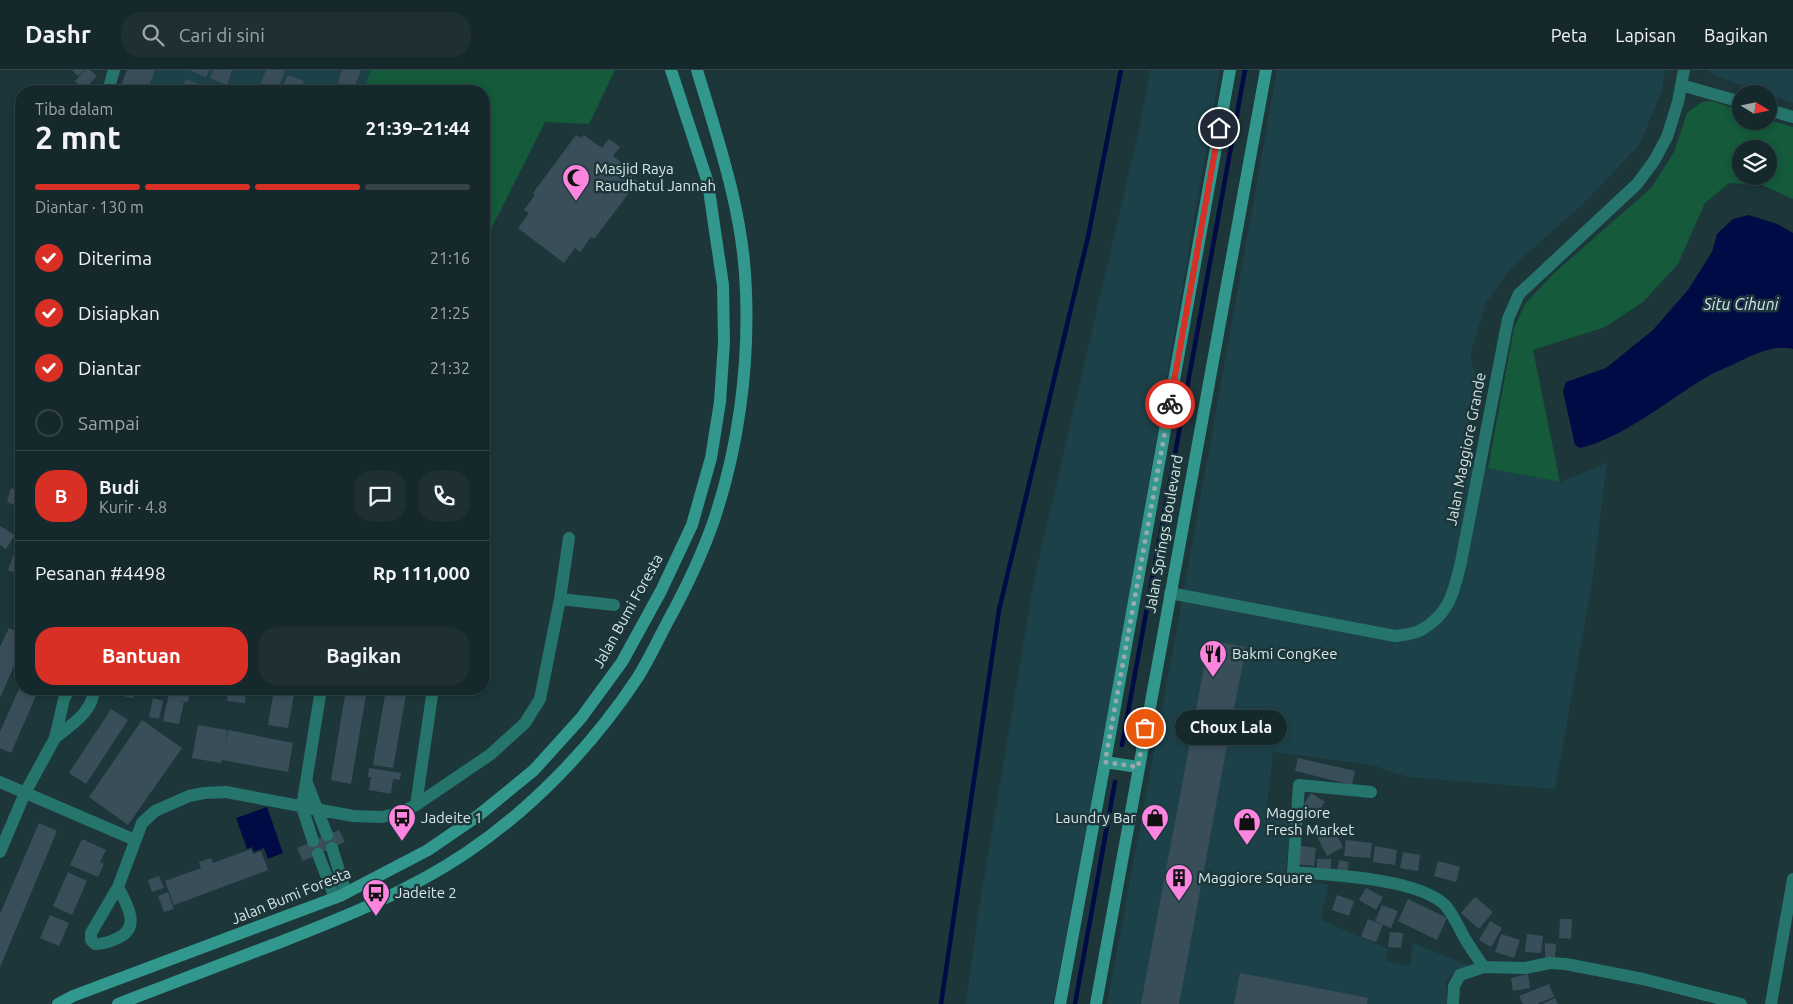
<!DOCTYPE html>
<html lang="id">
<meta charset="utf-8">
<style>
:root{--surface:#15282c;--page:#1e3034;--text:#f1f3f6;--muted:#9da6a9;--line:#344448;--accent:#d93025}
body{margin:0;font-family:Ubuntu,sans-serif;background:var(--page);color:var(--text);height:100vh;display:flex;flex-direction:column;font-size:19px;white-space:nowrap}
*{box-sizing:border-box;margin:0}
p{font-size:16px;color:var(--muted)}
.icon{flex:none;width:28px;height:28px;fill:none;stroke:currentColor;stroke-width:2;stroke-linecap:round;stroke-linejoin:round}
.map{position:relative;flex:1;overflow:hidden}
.panel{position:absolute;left:15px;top:15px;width:475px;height:610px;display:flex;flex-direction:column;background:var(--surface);border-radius:20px;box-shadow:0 2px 8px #0003,0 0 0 1px var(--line)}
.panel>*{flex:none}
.needle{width:32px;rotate:100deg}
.buttons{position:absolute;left:1732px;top:15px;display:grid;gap:10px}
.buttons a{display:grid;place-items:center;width:45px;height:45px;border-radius:50%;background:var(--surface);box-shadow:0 2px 8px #0003,0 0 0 1px var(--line);font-size:25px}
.pin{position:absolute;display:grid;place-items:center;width:42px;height:42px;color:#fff;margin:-21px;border:2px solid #fff;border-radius:50%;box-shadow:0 1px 5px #0007}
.courier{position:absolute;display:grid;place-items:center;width:50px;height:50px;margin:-25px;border:4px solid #d93025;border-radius:50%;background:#fff;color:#222;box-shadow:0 1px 6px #0007}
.bubble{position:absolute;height:35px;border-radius:18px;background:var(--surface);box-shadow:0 2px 8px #0003,0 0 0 1px var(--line);font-size:16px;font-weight:700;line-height:35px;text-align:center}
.headline em{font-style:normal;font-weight:700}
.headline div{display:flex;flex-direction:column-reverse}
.headline{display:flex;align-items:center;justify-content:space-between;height:85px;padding:0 20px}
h1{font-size:32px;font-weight:700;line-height:38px}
.bar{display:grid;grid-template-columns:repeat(4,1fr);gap:8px 5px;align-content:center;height:60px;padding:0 20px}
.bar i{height:6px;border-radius:4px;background:var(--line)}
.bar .selected{background:var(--accent)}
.bar p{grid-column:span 4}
.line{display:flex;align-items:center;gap:12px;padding:0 20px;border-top:1px solid var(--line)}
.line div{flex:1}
.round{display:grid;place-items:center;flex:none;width:52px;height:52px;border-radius:20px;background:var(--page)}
ol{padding:0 20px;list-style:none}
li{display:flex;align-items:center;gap:15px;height:55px}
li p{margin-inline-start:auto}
li .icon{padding:5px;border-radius:50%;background:var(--accent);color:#fff;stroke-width:4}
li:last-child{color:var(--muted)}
li i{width:28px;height:28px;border:2px solid var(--line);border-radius:50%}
.action{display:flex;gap:10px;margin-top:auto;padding:10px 20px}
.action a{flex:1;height:58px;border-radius:20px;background:var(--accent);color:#fff;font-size:20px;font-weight:700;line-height:58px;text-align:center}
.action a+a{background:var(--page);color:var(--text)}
header{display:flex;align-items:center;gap:30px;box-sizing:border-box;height:70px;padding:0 25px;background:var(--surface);border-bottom:1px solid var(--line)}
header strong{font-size:24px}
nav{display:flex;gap:28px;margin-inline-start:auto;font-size:18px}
.search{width:350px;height:45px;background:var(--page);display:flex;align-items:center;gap:12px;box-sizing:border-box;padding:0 18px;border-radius:20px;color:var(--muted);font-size:19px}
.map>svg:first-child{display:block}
.built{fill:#1d4148}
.green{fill:#145a3b;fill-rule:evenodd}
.water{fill:#000b45}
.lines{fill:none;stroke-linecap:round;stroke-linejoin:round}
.stream{stroke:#000b45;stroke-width:4.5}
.building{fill:#3a4e5a}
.minor{stroke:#26756c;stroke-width:12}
.secondary{stroke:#32978c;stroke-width:12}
.done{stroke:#97a9ac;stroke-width:5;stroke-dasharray:0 9}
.route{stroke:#d93025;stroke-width:6}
.labels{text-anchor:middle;stroke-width:5;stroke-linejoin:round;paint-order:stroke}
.poi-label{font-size:15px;fill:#d9e7ea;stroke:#1c363a;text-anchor:start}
.street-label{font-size:15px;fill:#d9e7ea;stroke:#1c363a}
.water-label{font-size:16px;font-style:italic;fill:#d8e3f5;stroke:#1c363a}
</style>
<header>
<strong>Dashr</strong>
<div class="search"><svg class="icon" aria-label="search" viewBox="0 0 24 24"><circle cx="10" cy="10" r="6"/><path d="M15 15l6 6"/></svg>Cari di sini</div>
<nav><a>Peta</a><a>Lapisan</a><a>Bagikan</a></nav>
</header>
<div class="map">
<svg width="1793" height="934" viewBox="0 0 1793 934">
<rect width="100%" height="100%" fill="#1c363a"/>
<path class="built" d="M127,0H371L363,21H121Z
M1150,0H1220L1124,556L1053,934H966L977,851L1034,510L1140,55Z
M1277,0H1665L1662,20L1640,74L1584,133L1511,198L1486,233L1470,285L1476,307L1463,393L1560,412L1607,393L1593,507L1555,719L1408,707L1372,695L1273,682L1267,736L1292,744L1285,807L1328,815L1321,850L1388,879L1385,891L1410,896L1413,873L1470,896L1452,904L1446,913L1447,934H1107L1179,547Z
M1707,0H1793V33L1715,6Z"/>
<path class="green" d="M371,0H615L589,54L545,52L484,173V21H363Z
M1712,31L1741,41V51H1769V50L1793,57V129L1762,115L1729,113L1705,133L1678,194L1643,232L1605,257L1533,280L1560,412L1488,398L1514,258L1525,234L1553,204L1651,118L1674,82L1687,43L1702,32ZM1741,79H1769V106H1741Z"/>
<path class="water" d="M1749,145L1777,154L1793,163V279C1775,274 1755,284 1738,292C1726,298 1712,303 1700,311C1665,333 1620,369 1580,378L1575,375L1563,321L1566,312L1606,298L1653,260L1688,220L1712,182L1717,164L1733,149Z
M267,737L283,783L268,789L264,778L254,782L252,777L247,779L236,748Z"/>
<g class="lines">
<path class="stream" d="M1122,675L1245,0
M941,934L999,540L1088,167L1121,0
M1075,934L1115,712"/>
</g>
<path class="building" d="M72,0H84L78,6Z
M85,0H90L97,6L84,20L75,11Z
M127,0H155L147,21H119Z
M189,0H209L206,7Z
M213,0H232L227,15L210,8Z
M266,0H285L277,21H258Z
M342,0H361L354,18L338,13Z
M288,5L304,11L300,21H281Z
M186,9L203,16L200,21H182Z
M71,15L84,21H68Z
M576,65L581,68L584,65L602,78L609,69L620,77L613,86L635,103L632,107L638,111L594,169L591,167L580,182L575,178L564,193L518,158L529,143L524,140L535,125L533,123Z
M11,418L21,422V438L7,432Z
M0,456L15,465L6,479L0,475Z
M18,473L21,475V505L8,500Z
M9,558L21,563V580L0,628V577Z
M1209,570L1246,577L1232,649L1179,934H1141Z
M21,614V619H39L11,683L0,678V662Z
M114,619H135L133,628L113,624Z
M158,619H167L165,626L157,625Z
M170,619H190L188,632L175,630L184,632L179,654L163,651Z
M193,619H209L207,624Z
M274,619H295L288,658L268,655Z
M346,619H367L351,714L331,710Z
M386,619H407L393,698L373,695Z
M228,620L246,622L245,633L227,631Z
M153,628L163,631L159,649L149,647Z
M111,639L128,650L86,714L69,703Z
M142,650L182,678L128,755L89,727Z
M198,655L227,660L225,677L228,660L293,673L288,702L222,690L221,693L192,688Z
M1298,688L1355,701L1352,715L1295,701Z
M369,698L401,703L400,710L393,709L391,724L369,720L371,707H368Z
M1311,723L1325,732L1316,745L1303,735Z
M39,753L57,761L0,897V844Z
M1333,758L1343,777L1327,786L1317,767Z
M339,760L345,772L303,791L297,778Z
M82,769L106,780L100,792L104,794L98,807L70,795Z
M1346,770L1372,773L1370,788L1344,786Z
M1296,775L1316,778L1314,796L1294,794Z
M1375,776L1397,780L1395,795L1373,792Z
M251,779L253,784L261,781L268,800L174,835L165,811L201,798L199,792L211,788L213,793Z
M1403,782L1420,785L1418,801L1400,798Z
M1317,789H1331V802L1317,801Z
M1339,790L1349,792L1347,803L1337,801Z
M1438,791L1460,797L1456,812L1434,806Z
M68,802L87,811L72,845L53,836Z
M159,806L164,818L152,822L148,810Z
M1366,818L1383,827L1376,840L1359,830Z
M168,822L174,839L164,842L158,826Z
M1337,825L1354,831L1349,846L1332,840Z
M1475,827L1493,842L1479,859L1461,843Z
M1408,829L1447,848L1437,870L1398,851Z
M1382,835L1398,841L1391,858L1375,851Z
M50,845L69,853L59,876L40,868Z
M1368,849L1383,855L1376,872L1361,867Z
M1560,849H1572L1571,869L1559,868Z
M1490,851L1502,858L1491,877L1479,870Z
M1390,862L1403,863L1401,878L1388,877Z
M1501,864L1520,870L1514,888L1495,882Z
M1527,864L1543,866L1541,883L1525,882Z
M1545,873L1556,874L1555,888H1545Z
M1240,903L1368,928L1367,934H1234Z
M1528,904L1530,918L1513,921L1511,908Z
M1549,914L1554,927L1537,934H1523L1519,926Z
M1555,928L1558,934H1542Z"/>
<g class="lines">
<path class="minor" d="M1681,15L1741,32
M108,21L114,0
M1769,40L1793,47
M1170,523L1395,566C1403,565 1414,564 1421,560C1450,544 1454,521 1461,492L1508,249L1519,224L1637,114L1654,91L1667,67L1678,32L1684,0
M560,529L614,535
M55,668C72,654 93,642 94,619
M0,712L135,770
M307,713L327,765
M1371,722L1299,715L1293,802C1331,805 1417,808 1445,835C1454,845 1460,861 1467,872C1472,880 1478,889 1484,897
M416,735L433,619
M313,771L302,737L321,619
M332,778L346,823
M0,782L25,723L55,668L64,629L69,619
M318,784L335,828
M118,817C126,833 142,857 118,868C112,871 103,874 95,874L91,870V863L118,817L142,753L155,741L189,726L204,723L226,722L353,746L382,747L399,743L416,735L491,684L525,653L540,629L560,529L569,468
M1453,934L1454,916L1460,905L1484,897L1525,898L1550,893L1566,894L1643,909L1741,934
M1771,934L1793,809"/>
<path class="secondary" d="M1105,692L1138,697
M58,934L73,926L340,826L428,780L479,745L534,700L581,648L622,592L661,521L692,455L711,388L720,332L724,272L723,215L716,168L708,113L671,0
M118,934C171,914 224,893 278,873C342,848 408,822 466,783C533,738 594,674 638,607C649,589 658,570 668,551C685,520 701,487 713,453C738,380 749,299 746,222C744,145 719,73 697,0
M1060,934L1105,692L1230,0
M1096,934L1266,0"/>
</g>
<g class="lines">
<path class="done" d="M1145,658L1138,697L1105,692L1170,334"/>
<path class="route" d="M1170,334L1219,58"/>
</g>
<defs>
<symbol id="mosque-pin" viewBox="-11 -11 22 30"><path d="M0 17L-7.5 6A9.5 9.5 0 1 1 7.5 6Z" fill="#fe85df" stroke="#1c363a"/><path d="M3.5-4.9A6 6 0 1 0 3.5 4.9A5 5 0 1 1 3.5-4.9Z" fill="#111"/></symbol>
<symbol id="restaurant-pin" viewBox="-11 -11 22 30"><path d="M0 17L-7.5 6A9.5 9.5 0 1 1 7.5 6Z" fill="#fe85df" stroke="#1c363a"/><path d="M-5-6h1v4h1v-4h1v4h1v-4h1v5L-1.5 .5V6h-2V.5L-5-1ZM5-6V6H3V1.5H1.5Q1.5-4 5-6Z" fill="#111"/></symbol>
<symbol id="bus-pin" viewBox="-11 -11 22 30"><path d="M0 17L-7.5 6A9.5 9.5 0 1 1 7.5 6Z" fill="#fe85df" stroke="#1c363a"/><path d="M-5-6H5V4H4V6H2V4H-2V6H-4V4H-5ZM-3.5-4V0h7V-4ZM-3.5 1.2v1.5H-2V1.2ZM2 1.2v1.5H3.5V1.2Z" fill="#111"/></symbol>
<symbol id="shop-pin" viewBox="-11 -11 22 30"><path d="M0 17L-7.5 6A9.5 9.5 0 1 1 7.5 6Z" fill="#fe85df" stroke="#1c363a"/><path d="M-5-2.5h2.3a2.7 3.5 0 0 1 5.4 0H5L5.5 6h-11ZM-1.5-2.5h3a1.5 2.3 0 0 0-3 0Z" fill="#111"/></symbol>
<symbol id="building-pin" viewBox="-11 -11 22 30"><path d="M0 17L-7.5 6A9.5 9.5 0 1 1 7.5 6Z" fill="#fe85df" stroke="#1c363a"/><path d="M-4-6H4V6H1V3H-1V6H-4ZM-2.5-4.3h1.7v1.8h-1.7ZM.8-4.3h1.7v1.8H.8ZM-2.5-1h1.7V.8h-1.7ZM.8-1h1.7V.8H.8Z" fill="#111"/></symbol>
</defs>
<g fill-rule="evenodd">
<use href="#mosque-pin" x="560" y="92" width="32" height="43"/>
<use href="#restaurant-pin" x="1197" y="568" width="32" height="43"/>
<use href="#bus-pin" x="386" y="732" width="32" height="43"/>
<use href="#shop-pin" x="1139" y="732" width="32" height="43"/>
<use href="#shop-pin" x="1231" y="736" width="32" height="43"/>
<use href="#building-pin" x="1163" y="792" width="32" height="43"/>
<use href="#bus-pin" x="360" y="807" width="32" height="43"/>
</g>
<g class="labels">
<g class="poi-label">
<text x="595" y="104">Masjid Raya<tspan x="595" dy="17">Raudhatul Jannah</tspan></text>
<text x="1232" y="589">Bakmi CongKee</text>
<text x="1266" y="748">Maggiore<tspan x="1266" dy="17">Fresh Market</tspan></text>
<text x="421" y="753">Jadeite 1</text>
<text x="1136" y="753" text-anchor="end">Laundry Bar</text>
<text x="1198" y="813">Maggiore Square</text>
<text x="395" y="828">Jadeite 2</text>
</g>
<g class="street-label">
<text transform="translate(1466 379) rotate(-79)" y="5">Jalan Maggiore Grande</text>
<text transform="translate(1164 464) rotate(-80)" y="5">Jalan Springs Boulevard</text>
<text transform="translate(628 541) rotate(-61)" y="5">Jalan Bumi Foresta</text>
<text transform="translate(291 826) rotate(-22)" y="5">Jalan Bumi Foresta</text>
</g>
<g class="water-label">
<text x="1741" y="240">Situ Cihuni</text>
</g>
</g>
</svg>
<div class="buttons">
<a><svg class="needle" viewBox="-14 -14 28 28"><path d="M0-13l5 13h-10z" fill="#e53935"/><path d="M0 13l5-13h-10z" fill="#9da6a9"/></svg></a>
<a><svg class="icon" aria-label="layers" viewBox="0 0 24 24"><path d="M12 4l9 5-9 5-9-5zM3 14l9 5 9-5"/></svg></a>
</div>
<div class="pin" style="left:1145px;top:658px;background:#ea580c"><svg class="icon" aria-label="bag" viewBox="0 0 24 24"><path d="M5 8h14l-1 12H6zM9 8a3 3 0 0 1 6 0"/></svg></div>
<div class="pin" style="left:1219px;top:58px;background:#1f2937"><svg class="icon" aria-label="home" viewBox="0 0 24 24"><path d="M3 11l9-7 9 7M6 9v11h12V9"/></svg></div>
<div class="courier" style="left:1170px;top:334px"><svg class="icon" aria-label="bike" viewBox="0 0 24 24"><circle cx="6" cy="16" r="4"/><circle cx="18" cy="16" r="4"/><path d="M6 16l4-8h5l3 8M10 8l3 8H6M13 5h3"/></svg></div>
<div class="bubble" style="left:1175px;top:640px;width:112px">Choux Lala</div>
<section class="panel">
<div class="headline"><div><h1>2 mnt</h1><p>Tiba dalam</p></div><em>21:39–21:44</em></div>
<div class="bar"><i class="selected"></i><i class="selected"></i><i class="selected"></i><i></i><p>Diantar · 130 m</p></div>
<ol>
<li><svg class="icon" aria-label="check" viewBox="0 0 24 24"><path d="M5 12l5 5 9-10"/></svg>Diterima<p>21:16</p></li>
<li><svg class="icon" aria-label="check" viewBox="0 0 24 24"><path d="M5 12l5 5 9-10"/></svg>Disiapkan<p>21:25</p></li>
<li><svg class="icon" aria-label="check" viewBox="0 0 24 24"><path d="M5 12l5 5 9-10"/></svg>Diantar<p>21:32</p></li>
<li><i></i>Sampai</li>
</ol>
<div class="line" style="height:90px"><b class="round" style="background:var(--accent);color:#fff">B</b><div><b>Budi</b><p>Kurir · 4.8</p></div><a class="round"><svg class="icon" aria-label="chat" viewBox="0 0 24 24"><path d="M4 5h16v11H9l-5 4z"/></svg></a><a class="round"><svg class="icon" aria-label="phone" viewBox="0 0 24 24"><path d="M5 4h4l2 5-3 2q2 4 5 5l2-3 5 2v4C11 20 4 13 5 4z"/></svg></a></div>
<div class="line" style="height:65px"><div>Pesanan #4498</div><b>Rp 111,000</b></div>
<div class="action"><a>Bantuan</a><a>Bagikan</a></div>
</section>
</div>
